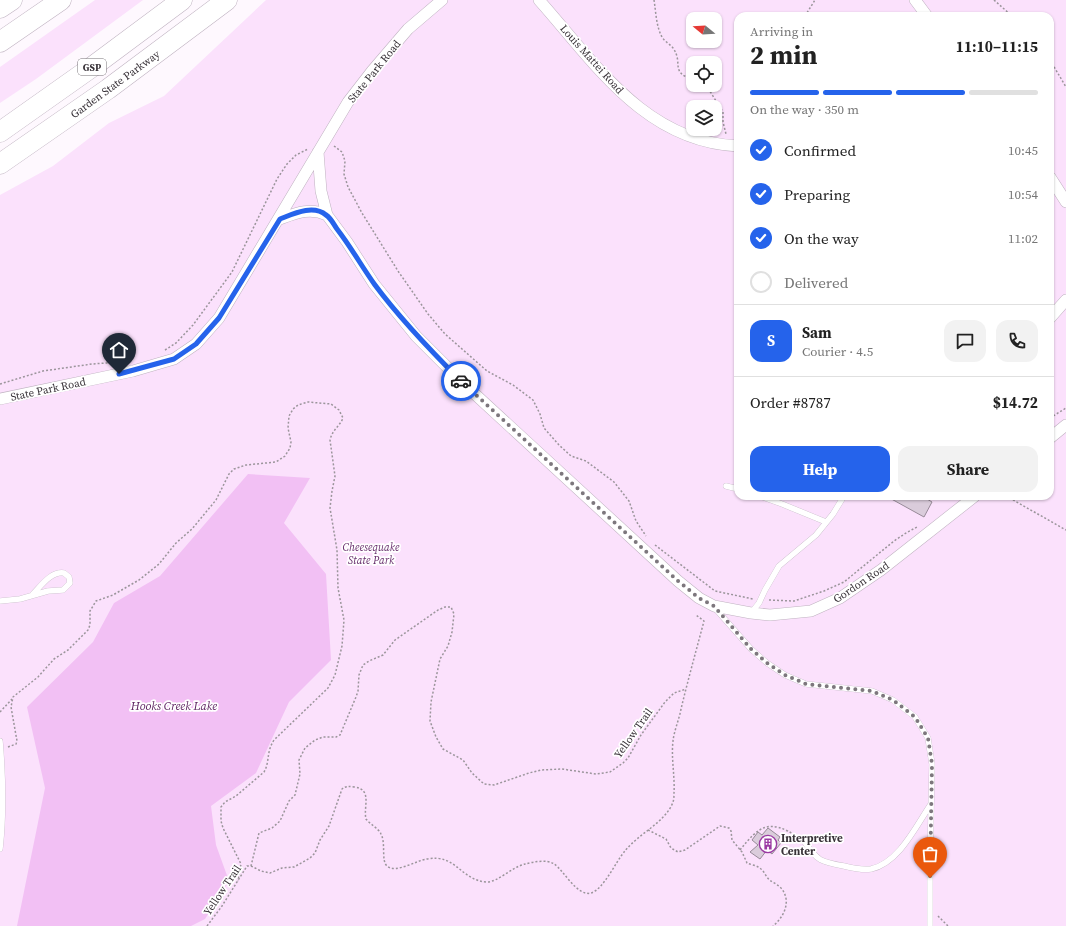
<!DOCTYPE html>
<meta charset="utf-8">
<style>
:root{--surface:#fff;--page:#f2f2f2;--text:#222;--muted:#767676;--line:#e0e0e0;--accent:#2563eb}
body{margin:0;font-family:"Source Serif 4",serif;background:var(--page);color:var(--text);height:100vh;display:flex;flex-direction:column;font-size:15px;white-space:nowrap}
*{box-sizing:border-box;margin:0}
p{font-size:13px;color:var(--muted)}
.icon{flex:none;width:22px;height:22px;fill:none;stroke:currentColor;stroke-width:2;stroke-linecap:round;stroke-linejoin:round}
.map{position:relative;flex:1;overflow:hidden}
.sheet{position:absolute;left:734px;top:12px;width:320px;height:488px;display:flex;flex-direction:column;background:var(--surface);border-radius:12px;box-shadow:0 1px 3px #0004}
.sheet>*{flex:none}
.needle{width:26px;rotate:288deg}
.tools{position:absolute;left:686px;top:12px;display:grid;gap:8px}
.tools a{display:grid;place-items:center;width:36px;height:36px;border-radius:8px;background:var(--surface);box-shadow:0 1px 3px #0004;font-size:20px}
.pin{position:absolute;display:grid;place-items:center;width:34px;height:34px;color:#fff;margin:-41px -17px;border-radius:50% 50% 50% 0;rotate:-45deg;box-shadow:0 0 4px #0007}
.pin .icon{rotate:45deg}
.courier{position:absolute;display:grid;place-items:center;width:40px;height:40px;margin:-20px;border:3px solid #2563eb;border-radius:50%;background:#fff;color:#222;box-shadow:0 1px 5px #0007}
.summary em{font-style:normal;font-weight:700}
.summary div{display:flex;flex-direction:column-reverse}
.summary{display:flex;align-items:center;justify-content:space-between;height:68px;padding:0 16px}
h1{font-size:26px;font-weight:700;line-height:30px}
.bar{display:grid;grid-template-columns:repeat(4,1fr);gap:6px 4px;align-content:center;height:48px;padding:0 16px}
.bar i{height:5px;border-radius:3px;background:var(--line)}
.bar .selected{background:var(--accent)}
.bar p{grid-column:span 4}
.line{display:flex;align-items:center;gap:10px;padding:0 16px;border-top:1px solid var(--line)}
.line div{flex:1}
.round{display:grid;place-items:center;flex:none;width:42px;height:42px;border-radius:12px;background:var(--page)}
ol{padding:0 16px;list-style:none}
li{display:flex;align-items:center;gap:12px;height:44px}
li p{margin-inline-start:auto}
li .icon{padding:4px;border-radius:50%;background:var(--accent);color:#fff;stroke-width:4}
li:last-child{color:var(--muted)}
li i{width:22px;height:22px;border:2px solid var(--line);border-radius:50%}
.button{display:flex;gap:8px;margin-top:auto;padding:8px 16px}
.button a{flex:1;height:46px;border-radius:12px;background:var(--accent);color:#fff;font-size:16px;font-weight:700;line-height:46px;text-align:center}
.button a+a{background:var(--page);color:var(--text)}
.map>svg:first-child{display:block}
.green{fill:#fbe1fc;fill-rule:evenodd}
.water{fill:#f2c0f4}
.building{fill:#daccdb;stroke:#978a98}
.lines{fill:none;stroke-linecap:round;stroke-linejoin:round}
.lane-casing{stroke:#bfb2c0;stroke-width:6}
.street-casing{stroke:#bfb2c0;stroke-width:12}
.highway-casing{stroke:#bfb2c0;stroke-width:21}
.path{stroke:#9b959b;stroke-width:1.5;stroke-dasharray:2 2;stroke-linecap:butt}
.lane{stroke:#fff;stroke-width:5.5}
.street{stroke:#fff;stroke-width:11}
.highway{stroke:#fff;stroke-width:20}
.done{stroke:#7d777d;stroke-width:4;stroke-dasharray:0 7.2}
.route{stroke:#2563eb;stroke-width:5}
.labels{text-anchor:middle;stroke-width:3.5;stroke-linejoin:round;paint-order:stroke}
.shield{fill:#fff;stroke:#747074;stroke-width:1}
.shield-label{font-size:10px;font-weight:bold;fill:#383238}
.street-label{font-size:11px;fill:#383238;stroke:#fff}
.park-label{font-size:11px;font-style:italic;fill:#672e6c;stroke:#fff}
.poi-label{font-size:11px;font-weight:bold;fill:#383238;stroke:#fff;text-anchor:start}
.water-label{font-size:12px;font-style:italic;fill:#5f2663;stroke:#fff}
</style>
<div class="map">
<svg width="1066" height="926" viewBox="0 0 1066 926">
<rect width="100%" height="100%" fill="#fef8fe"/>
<path class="green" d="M95,0H143L36,79L0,103V67Z
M266,0H1066V926H0V195L53,166L109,123L164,96ZM738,16H1050V496H738ZM693,19H715V41H693ZM693,63H715V85H693ZM693,107H715V129H693Z"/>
<path class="water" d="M248,474L310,478L284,523L326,574L331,660L289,702L256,773L211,806L216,845L229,881L205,919L191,926H17L45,788L27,707L93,642L114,603L160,576Z"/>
<path class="building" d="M886,496H922L932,502L924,517Z
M768,828L780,837L778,840L781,843L772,854L767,850L760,859L750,852L758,845L752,840L758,832L762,835Z"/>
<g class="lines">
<defs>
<path id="lane" d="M726,486L738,489
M760,496L782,504L826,522
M0,601L20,599L48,591L63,590L70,583L69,577L64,573C51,571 41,586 33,594
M714,607L751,649L767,663L785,675L806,684L872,691L893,700L915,717L928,738L932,764L930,863V926
M751,613L759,603L765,590L779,566L816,535L833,514L844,496
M0,741C3,777 4,813 0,849
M804,841C817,861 821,862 844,866C852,868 863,870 871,869C899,863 916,826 931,804"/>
<path id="street" d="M539,0C595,63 645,142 738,146
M915,0L927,16
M318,152L321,191L327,215L347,242L374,284L416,336L465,385L678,581L699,598L714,606L751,613L770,615L811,611L840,598L881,570L975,496
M1050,177L1066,202
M280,219C296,213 310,207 327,215
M1050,318L1066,300
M0,399L133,371L174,359L196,344L219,318L348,102L372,71L408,29L442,0
M1050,438L1066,425"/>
<path id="highway" d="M0,8L12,0
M0,42L61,0
M0,132L92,67L182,0
M0,164L108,89L227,0"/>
</defs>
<use href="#lane" class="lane-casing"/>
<use href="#street" class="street-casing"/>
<use href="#highway" class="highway-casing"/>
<path class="path" d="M654,0C656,12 656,26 662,37C665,42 670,44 673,48C684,64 669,71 693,80
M994,0L1012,16
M805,16L815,0
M1050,60L1066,87
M706,85L723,112V122L726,134
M334,146L342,152L345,161L344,174L348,187L362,213L398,271L428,314L445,334L487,371L513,385L533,400L540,414L544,428L559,445L571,456L586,461L614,482L629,501L636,521L646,536
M165,350L176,343L193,325L232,272L277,179L287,164L296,155L308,149
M0,384L43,371L92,364L121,362
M1050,418L1066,408
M1006,496L1066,530
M655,545L715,591L753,599
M769,600L794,601L824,591L844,582L894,541L906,533L917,527
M0,712L12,699
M8,747L16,744L17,741L11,707L13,697L38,677L54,659L68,650L88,630L90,625V611L96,601L113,595L139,580L159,564L176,543L192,529L216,500L229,474L234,469L246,465L276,462L285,456L290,448L291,442L288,428L289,416L293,409L298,405L308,402L331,404L339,410L343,418C340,426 332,430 330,440L335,476L332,491L330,508L337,550L338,588L344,620L342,646L335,675L328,688L274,740C266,752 270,762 264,772L236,796L225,802L221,807V821L223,828L241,864L238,881
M648,830L666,839L671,848L678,852L685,850L720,826L729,828L731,831L732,840L742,852L747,863C751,865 757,865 761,869C765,872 766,878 771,881C774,883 778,885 781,888C792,901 784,917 773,926
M740,850C759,826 769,818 798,837
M251,866L261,871L270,873L282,868L294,867L310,858L315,853L320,840L329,826L342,789C346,786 349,786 354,787C373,789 363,807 366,819C370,824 379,829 381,834C386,843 381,861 387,866C396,874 417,860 427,859C456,853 461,881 487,882C498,882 512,867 525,864C533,862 547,859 554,864C563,869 577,897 591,893C604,889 616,861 625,851C638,834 666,822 673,802C674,799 674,796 674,793C675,776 671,758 673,741C674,731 679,720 681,709C688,680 696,651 704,621L696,615
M938,916L948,926
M207,926L222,906L247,866H251L259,833L272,828L280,821L289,801L295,795L300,774L299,760L305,748L315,740L323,737H336L340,735L356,697L358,691L359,675L363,665L369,661L383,655L395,640L438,610L445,607H451L454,614L452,632L448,646L440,659L431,702L430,721L436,737L443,749L463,760L472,773L484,784L494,785L529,773L541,770L562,769L596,774L610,772L623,763L628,758L641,735L665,702L674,693L686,689"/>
<use href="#lane" class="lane"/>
<use href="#street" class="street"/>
<use href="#highway" class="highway"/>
</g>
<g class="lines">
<path class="done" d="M461,381L678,581L699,598L714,606L751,649L767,663L785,675L806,684L872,691L893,700L915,717L928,738L932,764L930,878"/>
<path class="route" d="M119,374L174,359L196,344L219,318L280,219C293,214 313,204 326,215C331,218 334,225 337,229C351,247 362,267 375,285C401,320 430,350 461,381"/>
</g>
<defs>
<symbol id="building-ring" viewBox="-11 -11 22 22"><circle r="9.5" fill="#fff" stroke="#9b3ba3" stroke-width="1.5"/><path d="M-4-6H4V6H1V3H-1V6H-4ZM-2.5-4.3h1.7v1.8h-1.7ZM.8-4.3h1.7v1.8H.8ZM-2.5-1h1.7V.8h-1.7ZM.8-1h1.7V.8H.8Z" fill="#9b3ba3"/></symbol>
</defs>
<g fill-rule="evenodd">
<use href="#building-ring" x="758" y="834" width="20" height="20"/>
</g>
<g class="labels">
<rect class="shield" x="78" y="59" width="28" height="16" rx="3"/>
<g class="shield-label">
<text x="92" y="71">GSP</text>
</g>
<g class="street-label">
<text transform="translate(592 59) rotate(48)" y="4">Louis Mattei Road</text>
<text transform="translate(374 71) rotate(-51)" y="4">State Park Road</text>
<text transform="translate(115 84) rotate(-36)" y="4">Garden State Parkway</text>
<text transform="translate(48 389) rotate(-12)" y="4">State Park Road</text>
<text transform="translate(861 582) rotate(-34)" y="4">Gordon Road</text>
<text transform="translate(633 733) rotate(-55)" y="4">Yellow Trail</text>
<text transform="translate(222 890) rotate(-56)" y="4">Yellow Trail</text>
</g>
<g class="park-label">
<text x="371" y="551">Cheesequake<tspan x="371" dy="13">State Park</tspan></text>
</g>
<g class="poi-label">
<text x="781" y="842">Interpretive<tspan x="781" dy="13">Center</tspan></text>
</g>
<g class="water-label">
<text x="174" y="710">Hooks Creek Lake</text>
</g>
</g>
</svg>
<div class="tools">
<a><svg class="needle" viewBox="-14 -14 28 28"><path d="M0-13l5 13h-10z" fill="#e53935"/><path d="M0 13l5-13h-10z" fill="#767676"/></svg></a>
<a><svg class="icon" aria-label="locate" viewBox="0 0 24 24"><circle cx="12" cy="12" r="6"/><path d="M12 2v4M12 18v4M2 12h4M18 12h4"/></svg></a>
<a><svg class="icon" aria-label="layers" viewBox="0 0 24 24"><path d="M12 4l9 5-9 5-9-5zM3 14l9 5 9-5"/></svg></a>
</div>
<div class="pin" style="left:930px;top:878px;background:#ea580c"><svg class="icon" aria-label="bag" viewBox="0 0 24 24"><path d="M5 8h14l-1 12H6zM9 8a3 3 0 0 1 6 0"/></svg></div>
<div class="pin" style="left:119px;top:374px;background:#1f2937"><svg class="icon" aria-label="home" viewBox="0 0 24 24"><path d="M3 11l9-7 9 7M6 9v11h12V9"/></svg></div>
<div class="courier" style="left:461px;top:381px"><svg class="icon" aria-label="car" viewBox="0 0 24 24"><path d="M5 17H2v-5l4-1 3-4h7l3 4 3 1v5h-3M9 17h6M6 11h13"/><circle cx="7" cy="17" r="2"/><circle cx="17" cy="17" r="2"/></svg></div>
<section class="sheet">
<div class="summary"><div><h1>2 min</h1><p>Arriving in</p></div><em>11:10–11:15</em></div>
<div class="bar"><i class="selected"></i><i class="selected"></i><i class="selected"></i><i></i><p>On the way · 350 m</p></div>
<ol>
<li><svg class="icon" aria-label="check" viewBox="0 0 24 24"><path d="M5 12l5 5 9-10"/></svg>Confirmed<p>10:45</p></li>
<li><svg class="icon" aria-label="check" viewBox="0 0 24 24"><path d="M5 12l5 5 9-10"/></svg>Preparing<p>10:54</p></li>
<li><svg class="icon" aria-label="check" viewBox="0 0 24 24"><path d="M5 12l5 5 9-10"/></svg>On the way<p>11:02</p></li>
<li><i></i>Delivered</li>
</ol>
<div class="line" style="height:72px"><b class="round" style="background:var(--accent);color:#fff">S</b><div><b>Sam</b><p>Courier · 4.5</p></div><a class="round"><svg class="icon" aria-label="chat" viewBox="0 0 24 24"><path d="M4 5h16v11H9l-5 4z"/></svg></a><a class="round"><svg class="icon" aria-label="phone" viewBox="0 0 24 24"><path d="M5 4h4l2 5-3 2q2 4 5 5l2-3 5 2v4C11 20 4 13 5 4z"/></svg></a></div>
<div class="line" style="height:52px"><div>Order #8787</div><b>$14.72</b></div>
<div class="button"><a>Help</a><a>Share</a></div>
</section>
</div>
